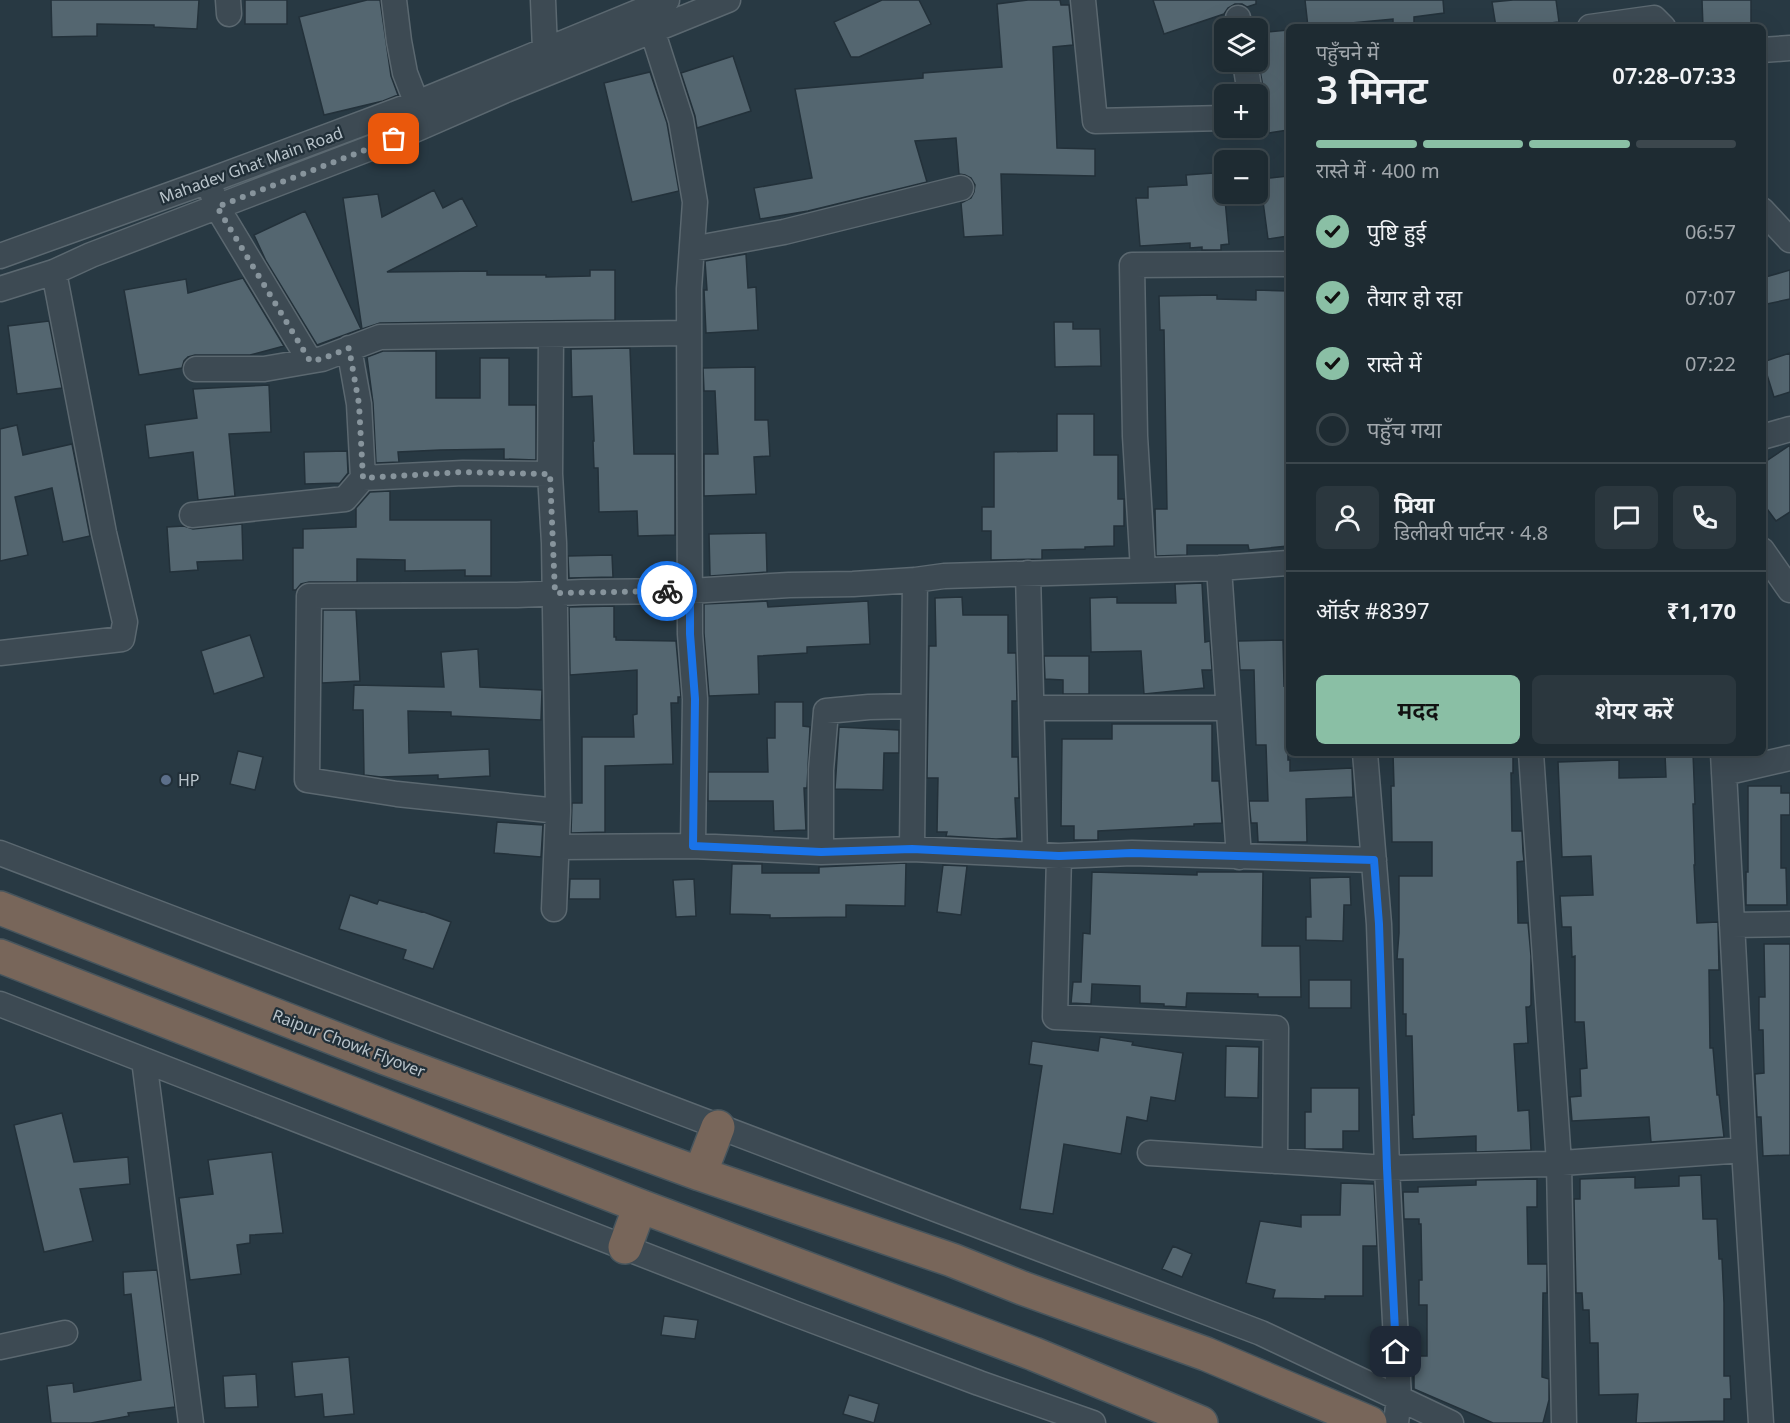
<!DOCTYPE html>
<html lang="hi">
<meta charset="utf-8">
<style>
:root{--surface:#1e2b32;--page:#2b373e;--text:#f1f3f6;--muted:#a1a7ac;--line:#3c474d;--accent:#8abfa5}
body{margin:0;font-family:"Noto Sans","Noto Sans Devanagari",sans-serif;background:var(--page);color:var(--text);height:100vh;display:flex;flex-direction:column;font-size:22px;white-space:nowrap}
*{box-sizing:border-box;margin:0}
p{font-size:20px;color:var(--muted)}
.icon{flex:none;width:33px;height:33px;fill:none;stroke:currentColor;stroke-width:2;stroke-linecap:round;stroke-linejoin:round}
.map{position:relative;flex:1;overflow:hidden}
.sheet{position:absolute;left:1286px;top:24px;width:480px;height:732px;display:flex;flex-direction:column;background:var(--surface);border-radius:9px;box-shadow:0 6px 24px #0002,0 0 0 2px var(--line)}
.sheet>*{flex:none}
.controls{position:absolute;left:1214px;top:18px;display:grid;gap:12px}
.controls a{display:grid;place-items:center;width:54px;height:54px;border-radius:9px;background:var(--surface);box-shadow:0 6px 24px #0002,0 0 0 2px var(--line);font-size:30px}
.pin{position:absolute;display:grid;place-items:center;width:51px;height:51px;color:#fff;margin:-26px;border-radius:12px;box-shadow:0 3px 9px #0006}
.courier{position:absolute;display:grid;place-items:center;width:60px;height:60px;margin:-30px;border:4px solid #1a73e8;border-radius:50%;background:#fff;color:#222;box-shadow:0 2px 8px #0007}
.summary em{font-style:normal;font-weight:600}
.summary div{display:flex;flex-direction:column-reverse}
.summary{display:flex;align-items:center;justify-content:space-between;height:102px;padding:0 30px}
h1{font-size:39px;font-weight:600;line-height:45px}
.bar{display:grid;grid-template-columns:repeat(4,1fr);gap:9px 6px;align-content:center;height:72px;padding:0 30px}
.bar i{height:8px;border-radius:4px;background:var(--line)}
.bar .current{background:var(--accent)}
.bar p{grid-column:span 4}
.line{display:flex;align-items:center;gap:15px;padding:0 30px;border-top:2px solid var(--line)}
.line div{flex:1}
.round{display:grid;place-items:center;flex:none;width:63px;height:63px;border-radius:9px;background:var(--page)}
ol{padding:0 30px;list-style:none}
li{display:flex;align-items:center;gap:18px;height:66px}
li p{margin-inline-start:auto}
li .icon{padding:6px;border-radius:50%;background:var(--accent);color:#111;stroke-width:4}
li:last-child{color:var(--muted)}
li i{width:33px;height:33px;border:3px solid var(--line);border-radius:50%}
.action{display:flex;gap:12px;margin-top:auto;padding:12px 30px}
.action a{flex:1;height:69px;border-radius:9px;background:var(--accent);color:#111;font-size:24px;font-weight:600;line-height:69px;text-align:center}
.action a+a{background:var(--page);color:var(--text)}
.map>svg:first-child{display:block}
.building{fill:#546670;stroke:#23313a;stroke-width:1.5}
.lines{fill:none;stroke-linecap:round;stroke-linejoin:round}
.minor-casing{stroke:#5b6870;stroke-width:27}
.highway-casing{stroke:#47555d;stroke-width:36}
.minor{stroke:#3d4a53;stroke-width:24}
.highway{stroke:#78665a;stroke-width:33}
.done{stroke:#87949c;stroke-width:6;stroke-dasharray:0 10.8}
.route{stroke:#1a73e8;stroke-width:8}
.service-dot{fill:#5c6f8a;stroke:#212f38;stroke-width:2}
.labels{text-anchor:middle;stroke-width:4.5;stroke-linejoin:round;paint-order:stroke}
.street-label{font-size:16px;fill:#bac5cc;stroke:#212f38}
.poi-label{font-size:16px;fill:#bac5cc;stroke:#212f38;text-anchor:start}
</style>
<div class="map">
<svg width="1790" height="1423" viewBox="0 0 1790 1423">
<rect width="100%" height="100%" fill="#283943"/>
<path class="building" d="M51,0H199L197,29L154,27V25L97,24V36L52,37Z
M245,0H287V24H245Z
M367,0H380L391,76L398,95L383,101L324,115L299,17Z
M882,0H919L931,24L859,57H851L834,22Z
M1028,0H1060L1061,5H1069L1073,45L1053,47L1057,148L1095,149V176L1001,174L1003,235L964,237L961,203L971,198L974,192L975,185L971,178L965,175L959,174L956,138L915,141L927,182L808,211L760,219L754,188L812,178L795,89L923,78V73L1002,67L997,4Z
M1153,0H1256V4L1247,7L1242,4H1235L1228,8L1224,14L1164,34Z
M1305,0H1443L1444,13L1414,17V27H1393V19L1308,27Z
M1513,0H1556L1559,22L1515,27H1496L1492,2Z
M1702,0H1751V27H1703Z
M1288,30V130L1269,133L1263,98L1264,92L1257,55V33Z
M733,56L751,111L697,128L695,116L681,73Z
M650,72L667,123L679,191L632,202L604,83Z
M1214,173L1215,188H1224L1229,244L1221,245V250H1202V247L1190,248V243L1140,246L1136,198H1148V187L1187,185L1186,175Z
M1288,176V236L1268,239L1260,179Z
M434,190L443,208L462,198L477,226L387,272L487,271V275H546V277L590,276V270H615V320L380,323L362,329L343,198L378,194L382,217Z
M305,211L361,329L317,345L266,261L254,235Z
M746,254L748,288L756,287L758,330L706,333L704,290H707L705,261Z
M1790,270V299L1762,305V278Z
M243,278L284,346L250,355H195L188,357L184,361L182,368L139,375L124,290L186,279L188,293Z
M1256,290L1288,291L1287,401H1288V546L1249,550L1248,545H1187V555L1156,556L1155,509H1167L1164,330H1160L1159,296L1217,295V299L1256,300Z
M49,321L62,388L17,394L8,326Z
M1054,322H1073V329H1100L1101,366L1055,367Z
M630,348L634,454H675V535L638,536L637,511L599,512L598,468H594L593,441H594L592,396L572,397L571,349Z
M383,351H436V398H480V358H509V405H536V460L504,459V449L440,450L398,452L399,462L376,463L373,403L367,357Z
M1790,353V392L1774,397L1763,362Z
M755,367V420H768L770,456L754,457L756,494L704,496V454H718L715,391H704L703,368Z
M269,385L271,432L229,434L235,496L198,500L193,452L149,458L145,425L197,418L193,389Z
M1057,414H1094V455H1118V499H1124V526H1114V546L1085,547V549L1042,550V559L991,560V531H982V507H994V452L1057,451Z
M17,425L23,455L72,444L90,536L63,542L52,488L15,497L28,555L0,561V429Z
M1790,445V512L1776,521L1762,502V464Z
M347,451L348,473L340,483L305,484L304,452Z
M390,491V520H491V576H465V570L405,571V560L357,559V582H309L301,584L296,590H293V548H303V529L356,527V508L370,492Z
M242,524L243,560L197,562L198,570L170,572L167,527L184,526L193,529Z
M766,533L767,572L710,576L709,534Z
M612,555L613,577L569,578L568,556Z
M1202,583L1205,642L1210,641L1212,670H1202L1204,688L1144,694L1141,651L1091,652L1090,598L1117,597V603H1176L1175,584Z
M962,597L963,615H1008V653H1016L1017,701H1012V757H1018L1019,798H1015L1017,838L996,839L946,836L947,832H937L938,778H927L929,646H936L935,598Z
M767,601L768,607L868,601L870,644L807,647V653L758,656L759,694L709,696L704,633V604Z
M614,606V637H616V640L676,641L681,697H678V703H671L673,764L605,766V832L571,833L572,803H582V737H634L633,715L637,714V670L570,675L569,607Z
M323,610H356L360,681L322,683Z
M250,635L264,677L214,694L201,651Z
M1283,640L1284,686L1288,685V760H1290V771L1352,768L1353,797L1306,799L1307,842H1258L1257,823H1251L1249,801H1268L1266,745H1256L1254,670H1240L1238,641Z
M478,649L480,687L542,690L541,720L451,716V712L408,711L409,753L489,749L490,776L438,779V775L381,777L364,775L363,710H353L354,685L444,687L441,652Z
M1044,656H1089V694H1063V680L1045,679Z
M775,702H803V726L810,727L807,788H804L806,830L774,831L773,801H708V772H768L767,738H775Z
M1112,724H1212V781H1219L1222,823L1194,824V826L1098,831V840H1074V826H1061L1062,739H1112Z
M839,727L899,730V753H884L883,790L835,789Z
M238,751L263,757L255,790L230,784Z
M1393,753H1513V773H1511L1512,831H1522L1523,852L1524,861L1517,862L1518,923H1528L1531,956V1005L1529,1007H1526L1528,1043L1514,1044L1518,1111L1529,1110L1531,1150L1476,1152V1136L1413,1139L1412,1115H1414L1412,1036H1406V1014H1403V959H1397L1399,933V876H1432V842H1392L1391,786H1394Z
M1693,753L1695,804H1693L1695,865H1694L1697,923L1718,922L1719,970H1709L1710,1048H1713L1717,1095H1719L1724,1137L1651,1142L1649,1117L1572,1121L1570,1097L1581,1096L1580,1069L1587,1068L1584,1022H1575V956L1572,957L1571,927H1562L1560,896L1593,895L1591,856L1562,857L1558,762L1619,760V778L1666,777L1665,754Z
M1748,786H1781V793H1790V815H1781V868H1786L1787,905H1746V872H1748Z
M497,822L543,825L541,857L494,853Z
M906,863L905,906L846,905V917L770,918V915L730,914L732,864H762V873H819V867Z
M943,865L967,866L961,915L937,912Z
M1092,872L1197,875V872H1263L1262,946H1300L1301,997H1258V994L1187,993L1186,1007L1164,1006V1004L1140,1003V986L1092,984L1091,1004L1071,1003L1073,982H1081L1083,933L1090,934Z
M1350,877L1351,905H1344L1343,941L1306,940V917H1311L1310,878Z
M570,879H600V899H569Z
M694,879L696,916L676,917L673,880Z
M350,895L377,904L379,900L421,912V911L451,922L433,969L403,959L406,950L339,929Z
M1764,944H1790V1155L1763,1156L1761,1117H1757L1755,1074L1764,1073L1763,1030H1759V997H1765Z
M1309,980H1351V1008H1309Z
M1100,1037L1133,1042L1132,1045L1183,1053L1175,1101L1151,1097L1147,1121L1127,1117L1121,1154L1064,1144L1053,1214L1020,1209L1042,1066L1029,1064L1032,1041L1098,1051Z
M1226,1046L1259,1047L1258,1098L1225,1097Z
M1311,1088H1359V1131H1343V1149H1305V1112H1311Z
M62,1113L74,1162L128,1157L130,1184L80,1189L93,1241L44,1252L14,1125Z
M272,1152L283,1233L250,1235V1243L237,1245L241,1274L190,1280L179,1198L213,1194L208,1160Z
M1701,1175L1703,1219H1717L1719,1259H1722L1724,1303V1376H1730L1731,1399H1724V1421L1636,1423L1638,1394L1599,1395L1598,1343H1590L1589,1310H1583L1582,1293H1576L1574,1199H1580V1179L1635,1177V1188L1679,1186V1176Z
M1537,1179V1207H1527L1528,1264H1547V1293H1543L1542,1377L1549,1379V1400L1543,1423H1493L1414,1389V1356H1427V1305H1419V1280H1422L1421,1224H1419V1219H1404L1403,1192H1418V1187L1476,1185V1180Z
M1341,1183L1374,1184L1377,1246H1363V1296H1325V1299L1273,1298L1275,1290L1246,1283L1260,1221L1301,1227V1215H1340Z
M1173,1246L1192,1254L1182,1277L1162,1269Z
M157,1270L175,1407L128,1413L129,1416L91,1423H51L47,1386L73,1383L74,1392L141,1380L131,1294L124,1295L123,1272Z
M664,1316L698,1320L695,1339L661,1335Z
M349,1357L354,1414L324,1417L322,1394L295,1397L292,1362Z
M256,1374L258,1407L225,1408L223,1376Z
M849,1395L879,1404L874,1423L843,1414Z"/>
<g class="lines">
<defs>
<path id="minor" d="M228,0L229,14
M394,0L399,41L405,73L422,117
M543,0L545,50
M1083,0L1095,121L1224,118
M645,8L681,120L695,202L689,289L690,634L695,699L693,846
M1238,18L1240,28
M1590,27L1654,18L1663,27
M1762,50L1790,48
M1245,62L1250,94
M212,192L217,207L310,361
M1762,210L1790,240
M692,249L784,232L961,188
M0,256L208,181L417,103L667,0
M0,289L54,272L91,255L394,139L506,90L728,0
M551,335L550,474L554,543L558,811L554,909
M196,369H264L310,361L322,359L380,337L689,333
M1762,437L1790,429
M363,478L463,473L550,474
M192,515L345,499L363,478L359,404L349,348
M1762,550L1790,590
M1219,568L1239,857
M1143,570L1135,436L1132,265L1288,264
M1028,573L1035,855
M0,653L122,639L125,622L104,533L54,272
M1032,708H1228
M1365,753L1379,924L1387,1168L1399,1398L1396,1423
M1531,753L1559,1163L1564,1423
M1724,773L1790,758
M558,811L397,794L307,780L309,596L517,595L583,592L690,591L789,585L853,584L915,580L944,576L1219,568L1288,563
M557,847L693,846L821,852L912,849L1059,856L1132,853L1374,860
M912,849L915,580
M821,852V770L826,711L869,707L913,706
M0,853L1261,1333L1451,1423
M1059,856L1055,1017L1276,1028L1275,1161
M1732,925L1790,924
M0,1004L793,1313L979,1383L1093,1423
M144,1060L191,1423
M1744,1150L1761,1423
M1150,1153L1387,1168L1548,1164L1744,1150L1723,753
M0,1347L65,1333"/>
<path id="highway" d="M0,908L385,1058L700,1174L952,1260L1022,1288L1206,1354L1370,1423
M0,956L640,1206L1034,1354L1201,1423
M700,1174L718,1127
M625,1247L640,1206"/>
</defs>
<use href="#minor" class="minor-casing"/>
<use href="#highway" class="highway-casing"/>
<use href="#minor" class="minor"/>
<use href="#highway" class="highway"/>
</g>
<g class="lines">
<path class="done" d="M394,139L217,207L310,361L322,359L349,348L359,404L363,478L463,472L550,474L555,593L667,591"/>
<path class="route" d="M667,591H690V634L695,699L693,846L821,852L912,849L1059,856L1132,853L1374,860L1379,924L1387,1168L1396,1352"/>
</g>
<circle class="service-dot" cx="166" cy="780" r="6"/>
<g class="labels">
<g class="street-label">
<text transform="translate(251 165) rotate(-20)" y="6">Mahadev Ghat Main Road</text>
<text transform="translate(349 1043) rotate(21)" y="6">Raipur Chowk Flyover</text>
</g>
<g class="poi-label">
<text x="178" y="786">HP</text>
</g>
</g>
</svg>
<div class="controls">
<a><svg class="icon" aria-label="layers" viewBox="0 0 24 24"><path d="M12 4l9 5-9 5-9-5zM3 14l9 5 9-5"/></svg></a>
<a>+</a>
<a>−</a>
</div>
<div class="pin" style="left:394px;top:139px;background:#ea580c"><svg class="icon" aria-label="bag" viewBox="0 0 24 24"><path d="M5 8h14l-1 12H6zM9 8a3 3 0 0 1 6 0"/></svg></div>
<div class="pin" style="left:1396px;top:1352px;background:#1f2937"><svg class="icon" aria-label="home" viewBox="0 0 24 24"><path d="M3 11l9-7 9 7M6 9v11h12V9"/></svg></div>
<div class="courier" style="left:667px;top:591px"><svg class="icon" aria-label="bike" viewBox="0 0 24 24"><circle cx="6" cy="16" r="4"/><circle cx="18" cy="16" r="4"/><path d="M6 16l4-8h5l3 8M10 8l3 8H6M13 5h3"/></svg></div>
<section class="sheet">
<div class="summary"><div><h1>3 मिनट</h1><p>पहुँचने में</p></div><em>07:28–07:33</em></div>
<div class="bar"><i class="current"></i><i class="current"></i><i class="current"></i><i></i><p>रास्ते में · 400 m</p></div>
<ol>
<li><svg class="icon" aria-label="check" viewBox="0 0 24 24"><path d="M5 12l5 5 9-10"/></svg>पुष्टि हुई<p>06:57</p></li>
<li><svg class="icon" aria-label="check" viewBox="0 0 24 24"><path d="M5 12l5 5 9-10"/></svg>तैयार हो रहा<p>07:07</p></li>
<li><svg class="icon" aria-label="check" viewBox="0 0 24 24"><path d="M5 12l5 5 9-10"/></svg>रास्ते में<p>07:22</p></li>
<li><i></i>पहुँच गया</li>
</ol>
<div class="line" style="height:108px"><a class="round"><svg class="icon" aria-label="person" viewBox="0 0 24 24"><circle cx="12" cy="8" r="4"/><path d="M4 21q1-7 8-7t8 7"/></svg></a><div><b>प्रिया</b><p>डिलीवरी पार्टनर · 4.8</p></div><a class="round"><svg class="icon" aria-label="chat" viewBox="0 0 24 24"><path d="M4 5h16v11H9l-5 4z"/></svg></a><a class="round"><svg class="icon" aria-label="phone" viewBox="0 0 24 24"><path d="M5 4h4l2 5-3 2q2 4 5 5l2-3 5 2v4C11 20 4 13 5 4z"/></svg></a></div>
<div class="line" style="height:78px"><div>ऑर्डर #8397</div><b>₹1,170</b></div>
<div class="action"><a>मदद</a><a>शेयर करें</a></div>
</section>
</div>
